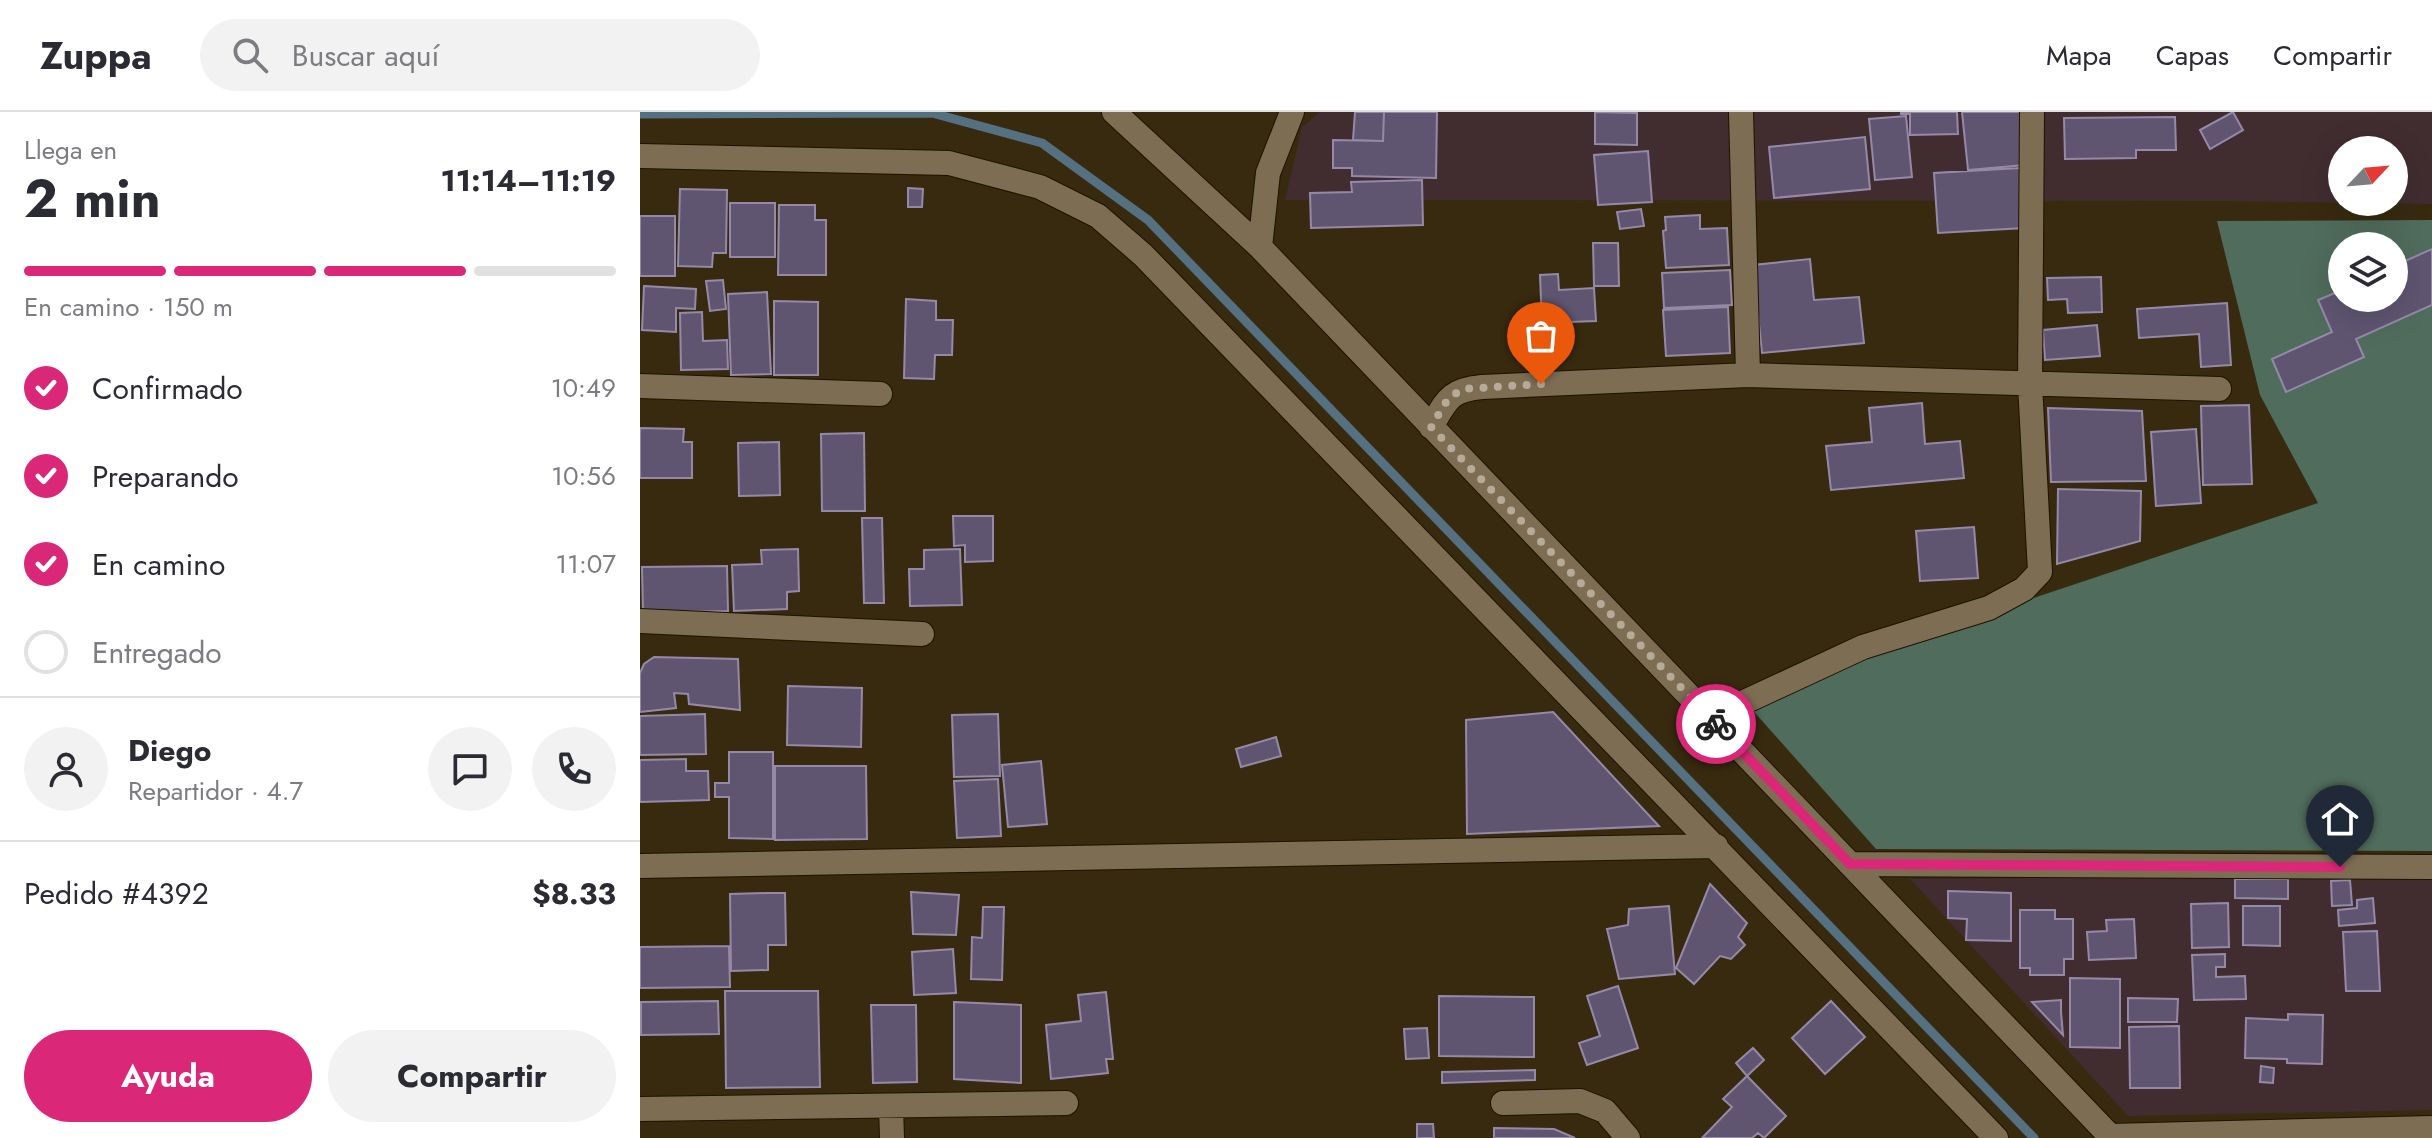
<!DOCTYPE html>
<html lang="es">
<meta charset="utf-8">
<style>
:root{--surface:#fff;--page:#f2f2f3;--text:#2b2b33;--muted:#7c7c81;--line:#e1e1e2;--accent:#db2777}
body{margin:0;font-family:Jost,sans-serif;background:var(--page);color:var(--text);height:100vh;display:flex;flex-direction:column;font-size:30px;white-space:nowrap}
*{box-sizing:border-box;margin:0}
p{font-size:26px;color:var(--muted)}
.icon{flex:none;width:44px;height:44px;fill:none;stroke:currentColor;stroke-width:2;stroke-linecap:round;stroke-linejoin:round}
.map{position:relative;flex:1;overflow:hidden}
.panel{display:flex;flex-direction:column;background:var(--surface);width:640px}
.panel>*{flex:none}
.needle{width:52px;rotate:64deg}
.fabs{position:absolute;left:1688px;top:24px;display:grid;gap:16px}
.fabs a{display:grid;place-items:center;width:80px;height:80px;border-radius:50%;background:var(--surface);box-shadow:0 8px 32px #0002;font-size:40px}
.pin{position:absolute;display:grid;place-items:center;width:68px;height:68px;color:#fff;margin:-82px -34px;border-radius:50% 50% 50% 0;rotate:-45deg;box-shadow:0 0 8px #0007}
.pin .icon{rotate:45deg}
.courier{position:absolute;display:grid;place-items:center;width:80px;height:80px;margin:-40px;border:6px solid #db2777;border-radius:50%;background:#fff;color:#222;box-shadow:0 2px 10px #0007}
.overview em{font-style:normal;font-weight:700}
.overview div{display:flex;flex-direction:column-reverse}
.overview{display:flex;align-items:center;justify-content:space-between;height:136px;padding:0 24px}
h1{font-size:52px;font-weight:700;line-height:60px}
.bar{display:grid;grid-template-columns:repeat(4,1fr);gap:12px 8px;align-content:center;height:96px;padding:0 24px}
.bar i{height:10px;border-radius:6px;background:var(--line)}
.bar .on{background:var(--accent)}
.bar p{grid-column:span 4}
.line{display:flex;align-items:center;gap:20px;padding:0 24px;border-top:2px solid var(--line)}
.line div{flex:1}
.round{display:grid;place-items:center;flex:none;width:84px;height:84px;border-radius:42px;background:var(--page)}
ol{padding:0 24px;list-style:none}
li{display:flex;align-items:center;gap:24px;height:88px}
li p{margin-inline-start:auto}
li .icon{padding:8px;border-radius:50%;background:var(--accent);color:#fff;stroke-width:4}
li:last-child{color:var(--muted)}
li i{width:44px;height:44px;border:4px solid var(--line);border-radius:50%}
.button{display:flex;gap:16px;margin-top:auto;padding:16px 24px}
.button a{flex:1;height:92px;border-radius:48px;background:var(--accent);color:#fff;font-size:32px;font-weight:700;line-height:92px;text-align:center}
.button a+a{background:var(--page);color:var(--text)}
header{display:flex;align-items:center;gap:48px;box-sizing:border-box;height:112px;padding:0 40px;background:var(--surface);border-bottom:2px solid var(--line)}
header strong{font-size:38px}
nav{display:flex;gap:44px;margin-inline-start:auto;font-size:28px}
.search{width:560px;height:72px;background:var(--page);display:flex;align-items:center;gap:20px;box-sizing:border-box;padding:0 28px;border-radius:44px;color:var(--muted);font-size:30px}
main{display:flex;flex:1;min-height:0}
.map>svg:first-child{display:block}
.commercial{fill:#412d2f;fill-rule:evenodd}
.forest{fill:#506c5c;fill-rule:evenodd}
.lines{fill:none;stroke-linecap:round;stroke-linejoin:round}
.stream{stroke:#557080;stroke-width:9}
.building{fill:#5f5571;stroke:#948aa8;stroke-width:2}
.minor-casing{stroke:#1e1200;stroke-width:26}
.minor{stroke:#7d6e53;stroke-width:24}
.done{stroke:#b5ab98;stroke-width:8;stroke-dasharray:0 14.4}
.route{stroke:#db2777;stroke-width:10}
</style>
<header>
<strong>Zuppa</strong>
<div class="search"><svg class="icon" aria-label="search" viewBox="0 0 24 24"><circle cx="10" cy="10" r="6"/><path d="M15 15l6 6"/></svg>Buscar aquí</div>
<nav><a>Mapa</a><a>Capas</a><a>Compartir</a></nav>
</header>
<main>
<section class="panel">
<div class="overview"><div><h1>2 min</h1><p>Llega en</p></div><em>11:14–11:19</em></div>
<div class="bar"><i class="on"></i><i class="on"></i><i class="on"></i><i></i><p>En camino · 150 m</p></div>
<ol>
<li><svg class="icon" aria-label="check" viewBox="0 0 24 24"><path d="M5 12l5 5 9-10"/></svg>Confirmado<p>10:49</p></li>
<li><svg class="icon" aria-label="check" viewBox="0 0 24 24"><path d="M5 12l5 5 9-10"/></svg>Preparando<p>10:56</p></li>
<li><svg class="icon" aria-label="check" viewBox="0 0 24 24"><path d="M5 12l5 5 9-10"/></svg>En camino<p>11:07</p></li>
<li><i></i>Entregado</li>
</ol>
<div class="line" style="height:144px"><a class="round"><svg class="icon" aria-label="person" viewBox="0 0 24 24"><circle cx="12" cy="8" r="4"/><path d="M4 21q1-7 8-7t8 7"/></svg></a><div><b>Diego</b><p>Repartidor · 4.7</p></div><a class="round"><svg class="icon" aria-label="chat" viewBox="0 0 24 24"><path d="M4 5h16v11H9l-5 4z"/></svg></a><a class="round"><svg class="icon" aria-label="phone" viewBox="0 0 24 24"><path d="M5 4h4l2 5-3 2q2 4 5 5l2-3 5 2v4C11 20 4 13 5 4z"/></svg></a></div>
<div class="line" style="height:104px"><div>Pedido #4392</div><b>$8.33</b></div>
<div class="button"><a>Ayuda</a><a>Compartir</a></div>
</section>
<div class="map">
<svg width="1792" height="1026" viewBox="0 0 1792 1026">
<rect width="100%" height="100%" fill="#372a0f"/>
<path class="commercial" d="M680,0H1792V92L1570,89L645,88L662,15ZM1702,38H1754V90H1702Z
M1792,763V998L1488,1004L1270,767Z"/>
<path class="forest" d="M1792,108V739L1236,737L1100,584L1678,391L1620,283L1577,109ZM1702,134H1754V186H1702Z"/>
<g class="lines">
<path class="stream" d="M0,2L292,1L402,31L508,108L1394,1026"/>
</g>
<path class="building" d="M715,0H744L743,29L713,28Z
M744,0H797L796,66L712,64V56H693V28L743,29Z
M955,0L997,1V33L955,32Z
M1261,0H1317L1318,22L1270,23V2H1261Z
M1322,0H1380L1385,53L1328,58Z
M1593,0L1603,18L1570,37L1560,18Z
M1266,4L1272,65L1235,68L1229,7Z
M1535,5L1536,38H1496V46L1425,47L1424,6Z
M1225,25L1230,77L1134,86L1129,35Z
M1008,39L1012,90L958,93L954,43Z
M1380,56L1384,116L1298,121L1294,61Z
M782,68L783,113L671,116L670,81L712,80L711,70Z
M268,76L283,77L282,95H268Z
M40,77L87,78L86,141H73L72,155L38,154Z
M90,91H135V145H90Z
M139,93H175V108H186V163H138Z
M1001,97L1004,114L980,117L977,100Z
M1060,103V117L1087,116L1089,153L1026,156L1023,119L1026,118L1025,105Z
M0,104H35V164H0Z
M953,131H978L979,174H954Z
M1792,137V193L1716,227L1724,245L1646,280L1632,247L1692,220L1678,188L1702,178V186H1754V154Z
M1170,147L1174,188L1219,185L1224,231L1122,241L1113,153Z
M1090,158L1092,193L1024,196L1022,161Z
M918,162L919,178L954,176L956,209L902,211L900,163Z
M1461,165L1462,200L1428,201L1427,187L1408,188L1407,166Z
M83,168L86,197L70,199L66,169Z
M4,174L56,177L55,197L36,196V220L2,218Z
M127,180L131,262L91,263L88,182Z
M266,187L296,189V208H313L312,243H295L294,267L264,266Z
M134,189L178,190V263H134Z
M1587,191L1591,253L1561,255L1559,222L1499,226L1497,197Z
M1088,195L1090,241L1026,244L1023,198Z
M62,200L63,229L87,228L88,257L41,258L40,201Z
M1457,213L1460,244L1405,248L1403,218Z
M1282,291L1285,332L1320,329L1324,366L1191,378L1186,334L1232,330L1229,296Z
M1609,293L1612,372L1563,373L1561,294Z
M1408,296L1502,299L1506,369L1411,370Z
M0,316L44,317L43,330H52V366H0Z
M1556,317L1561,391L1516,394L1511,320Z
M224,321L225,399H182L181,322Z
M139,330L140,383L99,384L98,331Z
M1418,377L1501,379L1500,429L1417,452Z
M313,404H353V449L325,450V433L314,434Z
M222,406H242L244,491H224Z
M1334,415L1338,466L1280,469L1276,419Z
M158,437L159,479L147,480V497L94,499L92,453L122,452L121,438Z
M320,437L322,493L270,494L269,457H284V438Z
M87,454L88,499L3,501L2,455Z
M14,545L98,547L100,598L49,592L48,582L34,581L36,596L0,600V561L4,552Z
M148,574L222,576L221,635L147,633Z
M913,600L1019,714L827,722L826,608Z
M65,602L66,642L0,643V604Z
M358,602L360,664L314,665L312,603Z
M636,625L641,644L601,655L596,637Z
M89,640H133V727L89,726V685H75V671H89Z
M46,647V659H68L69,688L0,690V648Z
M401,649L407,712L368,715L362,653Z
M135,654H226L227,727L135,728Z
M358,667L361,724L317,726L314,669Z
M1595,767H1648V787L1595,786Z
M1710,768L1712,793L1692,794L1691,769Z
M1070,772L1107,811L1098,825L1105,833L1091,847L1080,844L1054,872L1036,856Z
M1308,779L1371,781V829L1326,828L1327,807L1308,806Z
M271,780L319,783L316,823L273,822Z
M127,781H145L146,833H128V858L91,859L90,782Z
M1733,786L1735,811L1699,814L1698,798L1717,796V788Z
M1588,791L1589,835L1552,836L1551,792Z
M1029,794L1035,862L979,867L967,817L988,813L989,797Z
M1603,794H1640V834L1603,833Z
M343,795H364L362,868L331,867L332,825L342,826Z
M1380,798H1415V807H1433V847H1424V863H1390V856H1380Z
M1494,807L1496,846L1449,848L1447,820L1467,819L1466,808Z
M1737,819L1740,879H1706L1703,820Z
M89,834L90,875L0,876V835Z
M313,837L316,881L274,883L272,840Z
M1585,842V855H1576V865L1605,864L1606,887L1554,888L1552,843Z
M1430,866L1480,867V936L1430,935Z
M978,874L998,936L947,953L939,931L960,924L947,884Z
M85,879H178L180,975L86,976Z
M466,880L473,947H466L468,961L411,967L406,913L441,909L438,883Z
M799,884L894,885V945L799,944Z
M1488,886L1538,887L1537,910H1488Z
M1421,888V900L1423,923L1392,890Z
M78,889L79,922L1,923V890Z
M1191,889L1225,925L1185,962L1152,926Z
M314,890L381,893V971L314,967Z
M231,893H276L277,970L233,971Z
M1648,902L1683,903L1682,952L1647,951V947L1605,946L1606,906L1648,908Z
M1539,914L1540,976H1490L1489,915Z
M787,916L789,946L766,947L764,917Z
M1113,936L1124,948L1107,964L1096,951Z
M1621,954L1634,956L1633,971L1620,970Z
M895,958V968L802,971V960Z
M1107,964L1146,1004L1124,1026L1118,1021L1112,1026H1062L1092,995L1083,987Z
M777,1012H793L794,1026H777Z
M854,1016L914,1017L935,1026H854Z"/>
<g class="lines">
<defs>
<path id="minor" d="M474,0L620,135L1472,1026
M1101,0L1108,263
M0,44L309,51L400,75L458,104L503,143L1356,1026
M620,135L628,61L652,0
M0,274L240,282
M791,315C807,288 809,278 842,275L1108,263L1579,277
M0,509L282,522
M1070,606L1223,535L1349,496L1384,477L1400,460L1390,272L1392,0
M1210,752L1792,755
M0,754L1076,734
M863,991L940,989L965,999L988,1026
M251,995L252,1026
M0,997L426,991
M1470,1024L1792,1016"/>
</defs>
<use href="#minor" class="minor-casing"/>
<use href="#minor" class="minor"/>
</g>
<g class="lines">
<path class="done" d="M901,272L822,277L808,287L791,315L1076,612"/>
<path class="route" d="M1076,612L1210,752L1700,755"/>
</g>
</svg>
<div class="fabs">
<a><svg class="needle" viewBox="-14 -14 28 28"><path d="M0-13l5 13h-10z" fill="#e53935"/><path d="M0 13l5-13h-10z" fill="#7c7c81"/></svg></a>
<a><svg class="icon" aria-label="layers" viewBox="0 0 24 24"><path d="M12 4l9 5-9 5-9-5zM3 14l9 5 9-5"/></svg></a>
</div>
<div class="pin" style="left:901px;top:272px;background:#ea580c"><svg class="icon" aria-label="bag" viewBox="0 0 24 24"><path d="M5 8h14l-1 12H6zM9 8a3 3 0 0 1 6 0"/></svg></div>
<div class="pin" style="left:1700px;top:755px;background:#1f2937"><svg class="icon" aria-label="home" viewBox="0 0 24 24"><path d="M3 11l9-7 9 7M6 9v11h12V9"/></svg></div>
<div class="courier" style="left:1076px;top:612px"><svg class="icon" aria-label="bike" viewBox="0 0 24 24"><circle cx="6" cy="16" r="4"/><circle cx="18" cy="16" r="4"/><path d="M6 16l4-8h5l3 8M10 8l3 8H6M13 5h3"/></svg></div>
</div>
</main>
